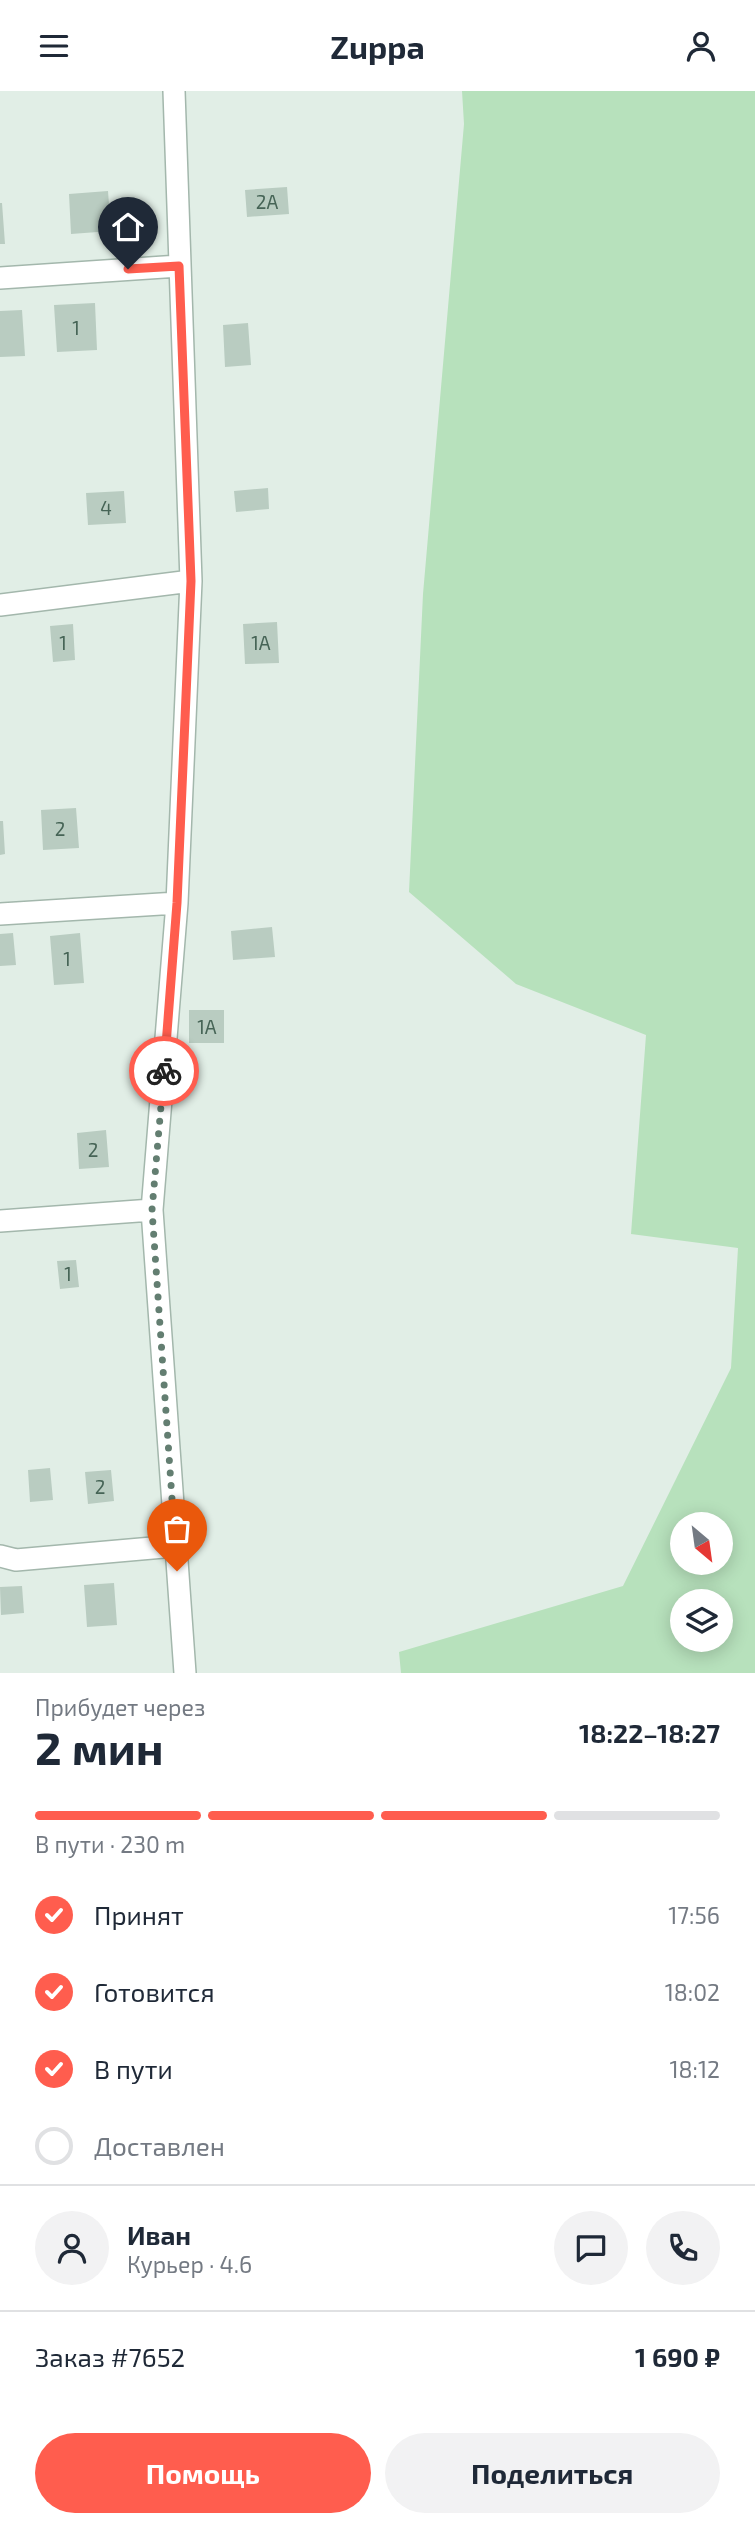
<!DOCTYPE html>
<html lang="ru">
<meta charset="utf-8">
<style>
:root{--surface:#fff;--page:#f2f2f3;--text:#1f2937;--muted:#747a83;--line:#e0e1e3;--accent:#ff5d4e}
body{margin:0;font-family:"Exo 2",sans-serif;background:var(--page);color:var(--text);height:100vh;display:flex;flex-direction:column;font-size:26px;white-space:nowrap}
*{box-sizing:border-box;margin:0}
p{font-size:23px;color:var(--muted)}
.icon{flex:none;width:38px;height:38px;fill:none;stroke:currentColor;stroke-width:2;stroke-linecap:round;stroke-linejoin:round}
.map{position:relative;height:1582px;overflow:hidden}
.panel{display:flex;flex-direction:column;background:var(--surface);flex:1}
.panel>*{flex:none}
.needle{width:46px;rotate:151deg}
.tools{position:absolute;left:670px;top:1421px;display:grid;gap:14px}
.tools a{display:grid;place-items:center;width:63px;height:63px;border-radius:50%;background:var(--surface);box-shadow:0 4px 18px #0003;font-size:35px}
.pin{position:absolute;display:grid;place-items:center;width:60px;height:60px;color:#fff;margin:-72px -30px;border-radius:50% 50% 50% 0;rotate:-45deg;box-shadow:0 0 7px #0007}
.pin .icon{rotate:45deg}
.courier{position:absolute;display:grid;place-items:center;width:70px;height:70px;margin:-35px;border:5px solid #ff5d4e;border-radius:50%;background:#fff;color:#222;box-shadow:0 2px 9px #0007}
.head em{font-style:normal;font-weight:700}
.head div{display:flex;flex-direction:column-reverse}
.head{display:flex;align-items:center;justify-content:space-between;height:119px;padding:0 35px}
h1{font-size:46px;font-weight:700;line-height:52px}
.bar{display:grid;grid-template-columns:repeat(4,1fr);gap:10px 7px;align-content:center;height:84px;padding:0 35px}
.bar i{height:9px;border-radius:5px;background:var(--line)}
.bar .selected{background:var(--accent)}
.bar p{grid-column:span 4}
.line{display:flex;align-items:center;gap:18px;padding:0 35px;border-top:2px solid var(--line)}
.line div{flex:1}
.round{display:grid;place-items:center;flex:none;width:74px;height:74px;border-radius:37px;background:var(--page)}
ol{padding:0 35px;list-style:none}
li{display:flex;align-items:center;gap:21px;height:77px}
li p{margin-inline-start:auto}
li .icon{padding:7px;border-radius:50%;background:var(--accent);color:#fff;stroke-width:4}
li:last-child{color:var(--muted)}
li i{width:38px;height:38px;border:4px solid var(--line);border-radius:50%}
.action{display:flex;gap:14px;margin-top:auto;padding:14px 35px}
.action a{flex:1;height:80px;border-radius:42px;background:var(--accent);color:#fff;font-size:28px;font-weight:700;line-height:80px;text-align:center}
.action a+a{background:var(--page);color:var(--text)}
header{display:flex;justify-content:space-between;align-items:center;height:91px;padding:0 35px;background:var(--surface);font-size:32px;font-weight:700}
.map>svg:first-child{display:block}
.green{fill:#b7e1bc;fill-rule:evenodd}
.building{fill:#b9ccc1}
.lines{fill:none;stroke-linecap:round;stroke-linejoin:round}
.minor-casing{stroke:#a3b7ac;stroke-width:24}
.minor{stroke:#fff;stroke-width:21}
.done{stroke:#637e71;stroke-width:7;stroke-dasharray:0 12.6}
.route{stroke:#ff5d4e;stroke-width:9}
.labels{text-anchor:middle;stroke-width:5;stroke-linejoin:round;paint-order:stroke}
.number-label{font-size:19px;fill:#466456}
</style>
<header><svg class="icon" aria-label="menu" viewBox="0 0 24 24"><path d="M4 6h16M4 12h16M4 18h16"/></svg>Zuppa<svg class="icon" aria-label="person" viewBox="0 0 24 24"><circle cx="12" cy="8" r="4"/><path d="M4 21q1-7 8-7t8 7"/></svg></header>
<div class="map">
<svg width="755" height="1582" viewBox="0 0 755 1582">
<rect width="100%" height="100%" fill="#e1eee6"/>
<path class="green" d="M462,0H755V1582H401L399,1561L623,1495L731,1277L738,1157L631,1143L646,944L516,893L409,801L423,503L464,33ZM682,1433H721V1472H682ZM682,1510H721V1549H682Z"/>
<path class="building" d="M287,96L289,123L247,126L245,99Z
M108,100L111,140L71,143L69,103Z
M0,112H2L5,153H0Z
M95,212L97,259L57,261L54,214Z
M22,219L25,265L0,266V220Z
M248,232L251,274L225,276L223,234Z
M268,397L269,418L236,421L234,400Z
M124,400L126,432L88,434L86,402Z
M277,531L279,572L245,573L243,533Z
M73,533L75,569L53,571L50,535Z
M76,717L79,757L43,759L41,719Z
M0,730H3L5,763L0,764Z
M272,836L275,866L233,869L231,840Z
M13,842L16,874L0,875V843Z
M80,842L84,892L54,894L50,845Z
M189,919H224V952H189Z
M106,1039L109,1076L79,1078L77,1042Z
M76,1169L79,1196L60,1198L57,1170Z
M50,1377L53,1409L30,1411L28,1379Z
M111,1379L114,1410L88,1413L85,1381Z
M114,1492L117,1534L87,1536L84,1494Z
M22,1495L24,1522L1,1524L0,1496Z"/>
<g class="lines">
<defs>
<path id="minor" d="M174,0L191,490L177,812L152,1119L185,1582
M0,187L179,175
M0,514L191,490
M0,823L177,812
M0,1130L152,1119
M0,1465L16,1469L175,1455"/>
</defs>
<use href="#minor" class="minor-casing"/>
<use href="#minor" class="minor"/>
</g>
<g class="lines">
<path class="done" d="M164,980L152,1119L177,1480"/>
<path class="route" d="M128,178L179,175L191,490L177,812L164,980"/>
</g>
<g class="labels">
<g class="number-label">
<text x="267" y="118">2А</text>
<text x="76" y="244">1</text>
<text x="106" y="424">4</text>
<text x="63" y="559">1</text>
<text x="261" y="559">1А</text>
<text x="60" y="745">2</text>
<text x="67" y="875">1</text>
<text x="207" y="943">1А</text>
<text x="93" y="1066">2</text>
<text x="68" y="1190">1</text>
<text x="100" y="1403">2</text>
</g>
</g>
</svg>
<div class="tools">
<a><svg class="needle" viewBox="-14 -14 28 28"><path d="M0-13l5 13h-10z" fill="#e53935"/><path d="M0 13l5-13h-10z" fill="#747a83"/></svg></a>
<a><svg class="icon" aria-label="layers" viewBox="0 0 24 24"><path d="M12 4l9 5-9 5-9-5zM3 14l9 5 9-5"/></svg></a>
</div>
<div class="pin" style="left:177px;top:1480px;background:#ea580c"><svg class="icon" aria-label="bag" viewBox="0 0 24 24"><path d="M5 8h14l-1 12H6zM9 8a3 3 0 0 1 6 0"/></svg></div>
<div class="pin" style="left:128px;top:178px;background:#1f2937"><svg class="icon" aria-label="home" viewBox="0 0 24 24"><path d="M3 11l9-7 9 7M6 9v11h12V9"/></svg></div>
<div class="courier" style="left:164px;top:980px"><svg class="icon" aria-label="bike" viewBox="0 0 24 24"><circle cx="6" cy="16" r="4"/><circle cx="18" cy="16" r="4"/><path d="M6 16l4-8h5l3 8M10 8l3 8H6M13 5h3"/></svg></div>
</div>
<section class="panel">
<div class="head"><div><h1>2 мин</h1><p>Прибудет через</p></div><em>18:22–18:27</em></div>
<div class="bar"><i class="selected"></i><i class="selected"></i><i class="selected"></i><i></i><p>В пути · 230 m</p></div>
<ol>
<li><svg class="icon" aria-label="check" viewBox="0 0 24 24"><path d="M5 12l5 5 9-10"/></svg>Принят<p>17:56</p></li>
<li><svg class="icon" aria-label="check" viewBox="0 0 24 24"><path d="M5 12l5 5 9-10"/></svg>Готовится<p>18:02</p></li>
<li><svg class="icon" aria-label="check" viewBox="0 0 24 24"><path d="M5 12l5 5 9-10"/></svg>В пути<p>18:12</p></li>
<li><i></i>Доставлен</li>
</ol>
<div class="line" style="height:126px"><a class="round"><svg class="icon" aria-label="person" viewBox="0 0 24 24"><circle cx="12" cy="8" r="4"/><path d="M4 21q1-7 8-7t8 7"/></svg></a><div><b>Иван</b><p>Курьер · 4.6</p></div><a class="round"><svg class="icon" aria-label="chat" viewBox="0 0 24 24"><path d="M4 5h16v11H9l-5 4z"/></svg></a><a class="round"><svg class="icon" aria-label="phone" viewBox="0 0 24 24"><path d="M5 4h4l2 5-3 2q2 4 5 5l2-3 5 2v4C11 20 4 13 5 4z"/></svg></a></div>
<div class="line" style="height:91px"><div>Заказ #7652</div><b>1 690 ₽</b></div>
<div class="action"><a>Помощь</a><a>Поделиться</a></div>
</section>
